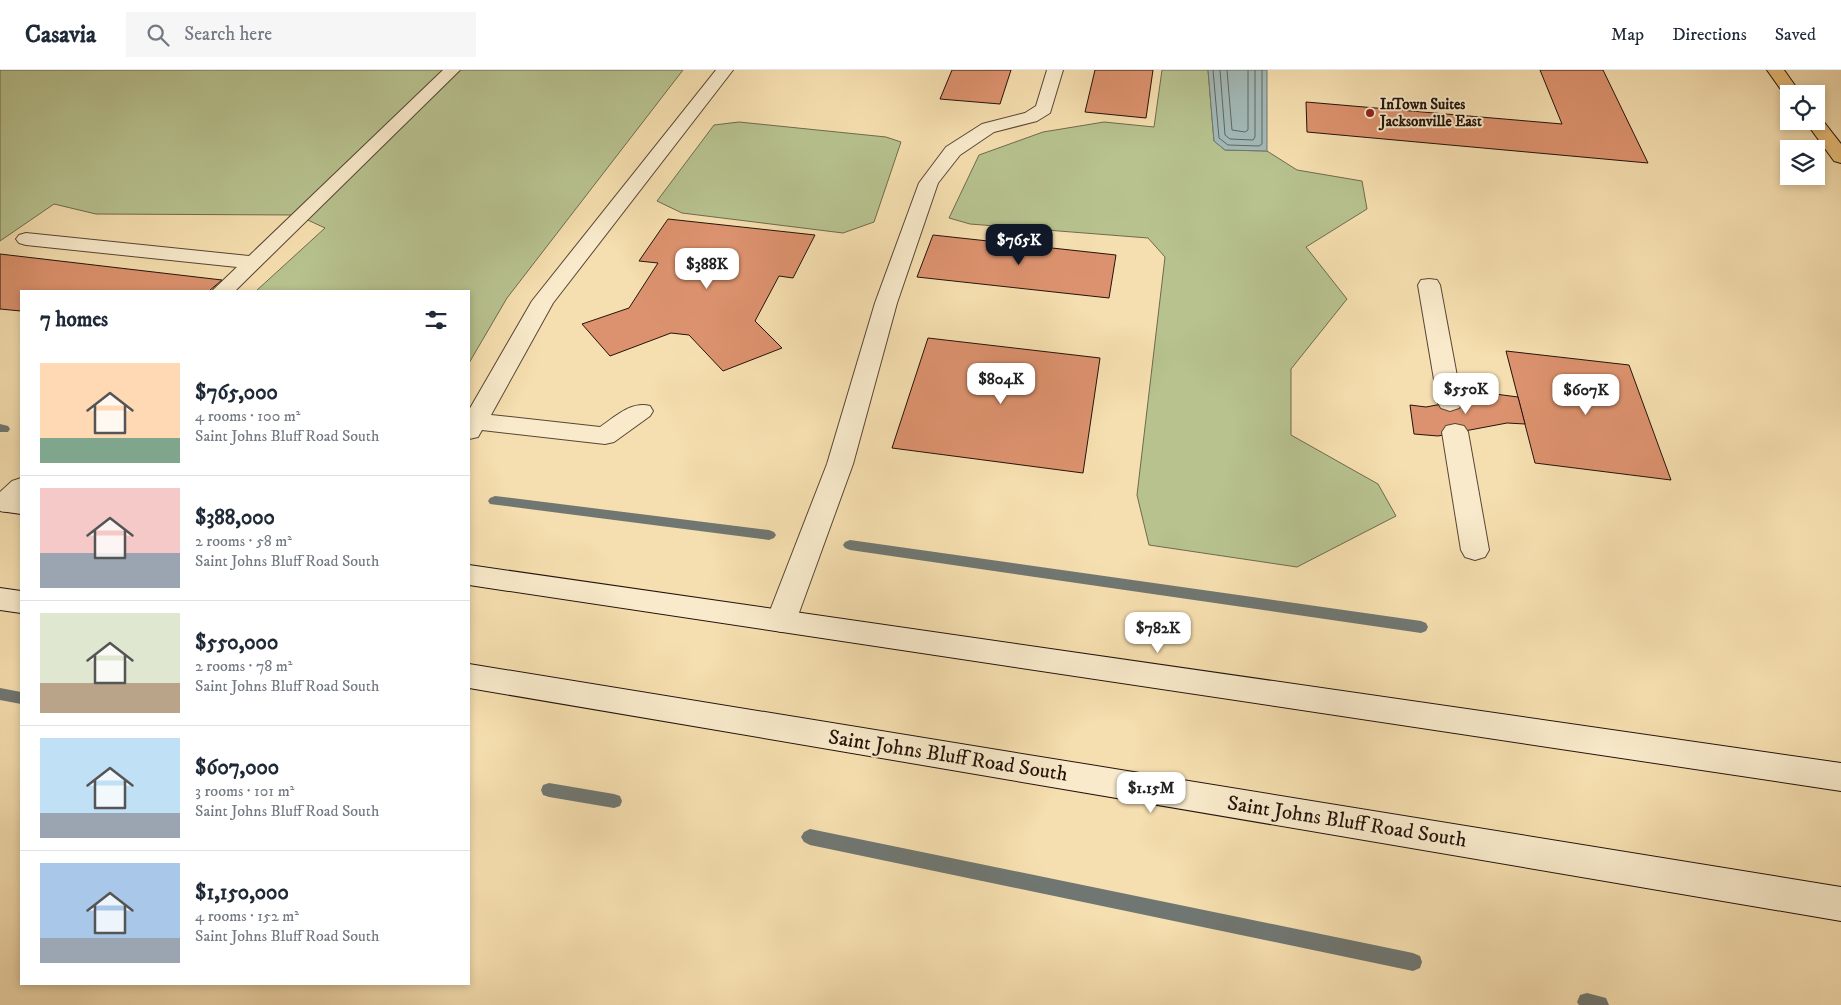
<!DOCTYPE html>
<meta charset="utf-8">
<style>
:root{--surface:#fff;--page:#f6f6f7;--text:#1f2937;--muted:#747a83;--line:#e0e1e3;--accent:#111827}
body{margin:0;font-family:"IM FELL DW Pica",serif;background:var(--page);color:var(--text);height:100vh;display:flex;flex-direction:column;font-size:19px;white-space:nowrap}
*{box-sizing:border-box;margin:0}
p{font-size:16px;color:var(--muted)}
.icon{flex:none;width:28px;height:28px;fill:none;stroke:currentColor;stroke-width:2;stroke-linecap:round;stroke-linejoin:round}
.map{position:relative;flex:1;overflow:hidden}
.drawer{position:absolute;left:20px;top:220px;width:450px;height:695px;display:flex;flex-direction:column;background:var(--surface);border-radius:0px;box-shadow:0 2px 8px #0003}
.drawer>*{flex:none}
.tools{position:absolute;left:1780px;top:15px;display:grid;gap:10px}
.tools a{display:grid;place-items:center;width:45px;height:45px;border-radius:0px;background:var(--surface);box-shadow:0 2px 8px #0003;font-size:25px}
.price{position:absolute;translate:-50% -42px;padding:0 11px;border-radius:10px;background:#fff;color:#222;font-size:16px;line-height:32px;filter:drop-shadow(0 1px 2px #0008)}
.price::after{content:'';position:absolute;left:50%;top:30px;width:15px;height:11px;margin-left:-8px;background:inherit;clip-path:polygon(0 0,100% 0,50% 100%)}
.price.on{background:var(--accent);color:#fff}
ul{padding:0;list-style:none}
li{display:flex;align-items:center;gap:15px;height:125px;padding:0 20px}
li+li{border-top:1px solid var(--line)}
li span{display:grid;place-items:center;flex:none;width:140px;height:100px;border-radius:0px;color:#555}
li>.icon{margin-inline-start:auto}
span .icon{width:60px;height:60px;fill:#fffc;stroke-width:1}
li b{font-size:21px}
h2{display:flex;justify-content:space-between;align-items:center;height:60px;padding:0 20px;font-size:21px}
header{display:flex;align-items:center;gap:30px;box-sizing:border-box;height:70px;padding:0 25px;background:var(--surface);border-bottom:1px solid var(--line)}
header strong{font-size:24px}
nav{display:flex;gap:28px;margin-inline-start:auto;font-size:18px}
.search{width:350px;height:45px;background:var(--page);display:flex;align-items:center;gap:12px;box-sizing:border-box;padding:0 18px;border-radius:0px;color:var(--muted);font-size:19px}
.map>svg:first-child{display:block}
.green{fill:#b7c28f;stroke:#6e6a4d}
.water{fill:#a2b9b7;stroke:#707772}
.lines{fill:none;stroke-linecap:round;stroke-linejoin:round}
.shore{stroke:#636661;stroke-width:1}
.stream{fill:#707772;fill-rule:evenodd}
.building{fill:#dc926e;stroke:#24130b}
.lane-casing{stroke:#584634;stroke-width:2}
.secondary-casing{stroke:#24130b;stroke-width:2}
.highway-casing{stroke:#24130b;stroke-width:2}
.lane{fill:#f8eacb;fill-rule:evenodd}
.secondary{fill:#f8eacb;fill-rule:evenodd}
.highway{fill:#eabf78;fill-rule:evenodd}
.poi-dot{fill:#8f2418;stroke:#f8eacb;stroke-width:2}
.labels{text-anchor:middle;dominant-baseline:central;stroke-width:4;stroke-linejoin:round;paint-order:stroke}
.far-poi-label{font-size:15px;font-weight:bold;fill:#24130b;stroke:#f8eacb;text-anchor:start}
.near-street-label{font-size:21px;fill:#24130b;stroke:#f8eacb}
</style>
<header>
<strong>Casavia</strong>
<div class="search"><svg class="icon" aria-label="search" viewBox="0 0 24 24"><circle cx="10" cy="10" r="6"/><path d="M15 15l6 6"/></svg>Search here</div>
<nav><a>Map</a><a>Directions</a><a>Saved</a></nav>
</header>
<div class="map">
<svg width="1841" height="935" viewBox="0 0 1841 935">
<rect width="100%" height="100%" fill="#f5deaf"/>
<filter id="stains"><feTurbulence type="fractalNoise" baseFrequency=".004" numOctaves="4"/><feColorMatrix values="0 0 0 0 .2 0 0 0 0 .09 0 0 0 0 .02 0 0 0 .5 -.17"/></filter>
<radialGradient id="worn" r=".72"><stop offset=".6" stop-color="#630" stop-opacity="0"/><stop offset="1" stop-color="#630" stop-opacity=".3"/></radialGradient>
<g class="green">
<polygon points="0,0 683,0 507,228 469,293 469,221 256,221 325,158 297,145 96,144 54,134 0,171"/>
<polygon points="1162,0 1208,0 1214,71 1225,80 1267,81 1297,100 1362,111 1367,139 1306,177 1347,229 1291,299 1291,365 1378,414 1396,446 1297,497 1149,475 1137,425 1165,187 1148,168 970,154 949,148 979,85 1043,62 1104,52 1154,57"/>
<polygon points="739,52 886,67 901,72 874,152 843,163 682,143 657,131 714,55"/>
</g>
<polygon class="water" points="1208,0 1267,0 1267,81 1225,80 1214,71"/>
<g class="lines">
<g class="shore">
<polyline points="1213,0 1219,68 1228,75 1259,76 1262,74 1262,0"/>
<polyline points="1220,0 1225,65 1230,69 1253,70 1255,67 1255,0"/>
<polyline points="1227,0 1232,60 1245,62 1248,60 1248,0"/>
</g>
<g class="stream">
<polygon points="0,354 8,356 10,359 8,362 0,362"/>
<polygon points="495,426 769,460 774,462 776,465 774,468 769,470 490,434 488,431 490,428"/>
<polygon points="850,470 1421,551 1426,553 1428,557 1426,561 1421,563 850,480 845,478 843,475 845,472"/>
<polygon points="0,618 21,622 21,634 0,630"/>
<polygon points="549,713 614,724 620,726 622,731 620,736 614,738 549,727 543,725 541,720 543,715"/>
<polygon points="810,759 1413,883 1420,886 1422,892 1420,898 1413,901 810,775 804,772 801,767 804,762"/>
<polygon points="1587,923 1606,928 1609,935 1579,935 1577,932 1580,925"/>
</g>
</g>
<g class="building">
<polygon points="952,0 1011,0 1000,34 940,29"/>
<polygon points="1095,0 1153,0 1146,48 1085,42"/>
<polygon points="1540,0 1603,0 1648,93 1307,62 1306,32 1562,54"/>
<polygon points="668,149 815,165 793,208 779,206 755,251 782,278 723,301 689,265 671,263 610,286 582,254 629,238 658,193 639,191"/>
<polygon points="933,165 1116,185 1109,228 917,207"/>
<polygon points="0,184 222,210 209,221 21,221 21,241 0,239"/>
<polygon points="928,268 1100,288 1083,403 892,378"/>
<polygon points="1506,281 1629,295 1671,410 1535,393"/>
<polygon points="1495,324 1518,327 1525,354 1507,353 1438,366 1414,364 1410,335 1426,337"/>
</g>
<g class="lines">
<g class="lane-casing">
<g id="lane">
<polygon points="443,0 460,0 235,221 212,221 237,197 26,175 19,173 16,169 19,165 26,163 249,186"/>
<path d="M716 0H733L553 233 491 345 600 357C615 347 631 331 650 336L653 341 650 346 614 372 605 374 482 360 478 367 469 369V340L532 231Z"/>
<polygon points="1047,0 1063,0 1050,43 1037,51 994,62 960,85 938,113 897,233 853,394 796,551 791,559 781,562 771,559 766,551 827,394 875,233 919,113 946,77 982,54 1025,43 1036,36"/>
<polygon points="1429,209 1437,210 1440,215 1462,333 1459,338 1450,341 1441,338 1438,333 1418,215 1421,210"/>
<polygon points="1455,354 1464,356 1468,362 1489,480 1485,487 1475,490 1465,487 1461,480 1442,362 1446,356"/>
<path d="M21 408V433C15 439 9 443 0 441V422L12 411Z"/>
</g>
</g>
<g class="secondary-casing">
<g id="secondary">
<polygon points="0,423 21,426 21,444 0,441"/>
<polygon points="469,495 1841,693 1841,721 469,515"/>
<polygon points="0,518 21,521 21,543 0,540"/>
<polygon points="469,594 1841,817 1841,851 469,618"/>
</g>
</g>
<g class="highway-casing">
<g id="highway">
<polygon points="1767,0 1784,0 1801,24 1789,24 1789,28 1787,28"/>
<polygon points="1816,46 1820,47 1841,74 1841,93 1834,91 1805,51 1816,51"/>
</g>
</g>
<use href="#lane" class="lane"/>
<use href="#secondary" class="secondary"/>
<use href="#highway" class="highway"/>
</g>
<circle class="poi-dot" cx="1370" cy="43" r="5"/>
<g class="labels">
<g class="far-poi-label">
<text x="1380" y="34">InTown Suites<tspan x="1380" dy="17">Jacksonville East</tspan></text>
</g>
<g class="near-street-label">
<text transform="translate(948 686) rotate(9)">Saint Johns Bluff Road South</text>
<text transform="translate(1347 752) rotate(9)">Saint Johns Bluff Road South</text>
</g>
</g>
<rect width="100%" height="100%" filter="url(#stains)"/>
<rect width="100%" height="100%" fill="url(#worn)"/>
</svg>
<div class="tools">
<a><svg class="icon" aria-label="locate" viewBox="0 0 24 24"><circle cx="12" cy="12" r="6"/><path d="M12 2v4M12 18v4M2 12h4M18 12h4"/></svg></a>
<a><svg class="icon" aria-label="layers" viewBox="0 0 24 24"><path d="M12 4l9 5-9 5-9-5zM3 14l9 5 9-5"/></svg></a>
</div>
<b class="price on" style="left:1019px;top:196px">$765K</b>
<b class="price" style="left:707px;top:220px">$388K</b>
<b class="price" style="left:1001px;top:335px">$804K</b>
<b class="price" style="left:1466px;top:345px">$550K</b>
<b class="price" style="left:1586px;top:346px">$607K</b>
<b class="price" style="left:1158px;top:584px">$782K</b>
<b class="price" style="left:1151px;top:744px">$1.15M</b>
<section class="drawer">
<h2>7 homes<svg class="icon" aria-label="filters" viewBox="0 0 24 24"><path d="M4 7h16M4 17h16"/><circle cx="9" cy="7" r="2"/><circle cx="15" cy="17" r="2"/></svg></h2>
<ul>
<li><span style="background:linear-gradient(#ffd9b3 75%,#7fa58c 0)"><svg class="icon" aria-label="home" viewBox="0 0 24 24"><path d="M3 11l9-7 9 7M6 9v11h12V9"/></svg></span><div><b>$765,000</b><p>4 rooms · 100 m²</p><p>Saint Johns Bluff Road South</p></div></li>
<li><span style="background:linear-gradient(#f6c9c9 65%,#9aa5b1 0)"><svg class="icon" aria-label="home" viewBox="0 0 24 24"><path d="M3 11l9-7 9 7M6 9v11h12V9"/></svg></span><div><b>$388,000</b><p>2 rooms · 58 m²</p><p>Saint Johns Bluff Road South</p></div></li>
<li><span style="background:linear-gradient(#dfe7d0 70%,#b9a48a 0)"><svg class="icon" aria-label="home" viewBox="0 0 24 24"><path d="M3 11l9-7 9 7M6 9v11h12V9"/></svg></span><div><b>$550,000</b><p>2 rooms · 78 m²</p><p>Saint Johns Bluff Road South</p></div></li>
<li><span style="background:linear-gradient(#bfe0f5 75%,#9aa5b1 0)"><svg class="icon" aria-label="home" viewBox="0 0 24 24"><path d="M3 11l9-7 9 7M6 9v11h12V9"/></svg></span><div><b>$607,000</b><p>3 rooms · 101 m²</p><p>Saint Johns Bluff Road South</p></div></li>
<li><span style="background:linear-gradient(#a9c7e8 75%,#9aa5b1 0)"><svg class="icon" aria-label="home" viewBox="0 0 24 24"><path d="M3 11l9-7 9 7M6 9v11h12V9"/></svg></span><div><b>$1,150,000</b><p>4 rooms · 152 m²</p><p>Saint Johns Bluff Road South</p></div></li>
</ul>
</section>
</div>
